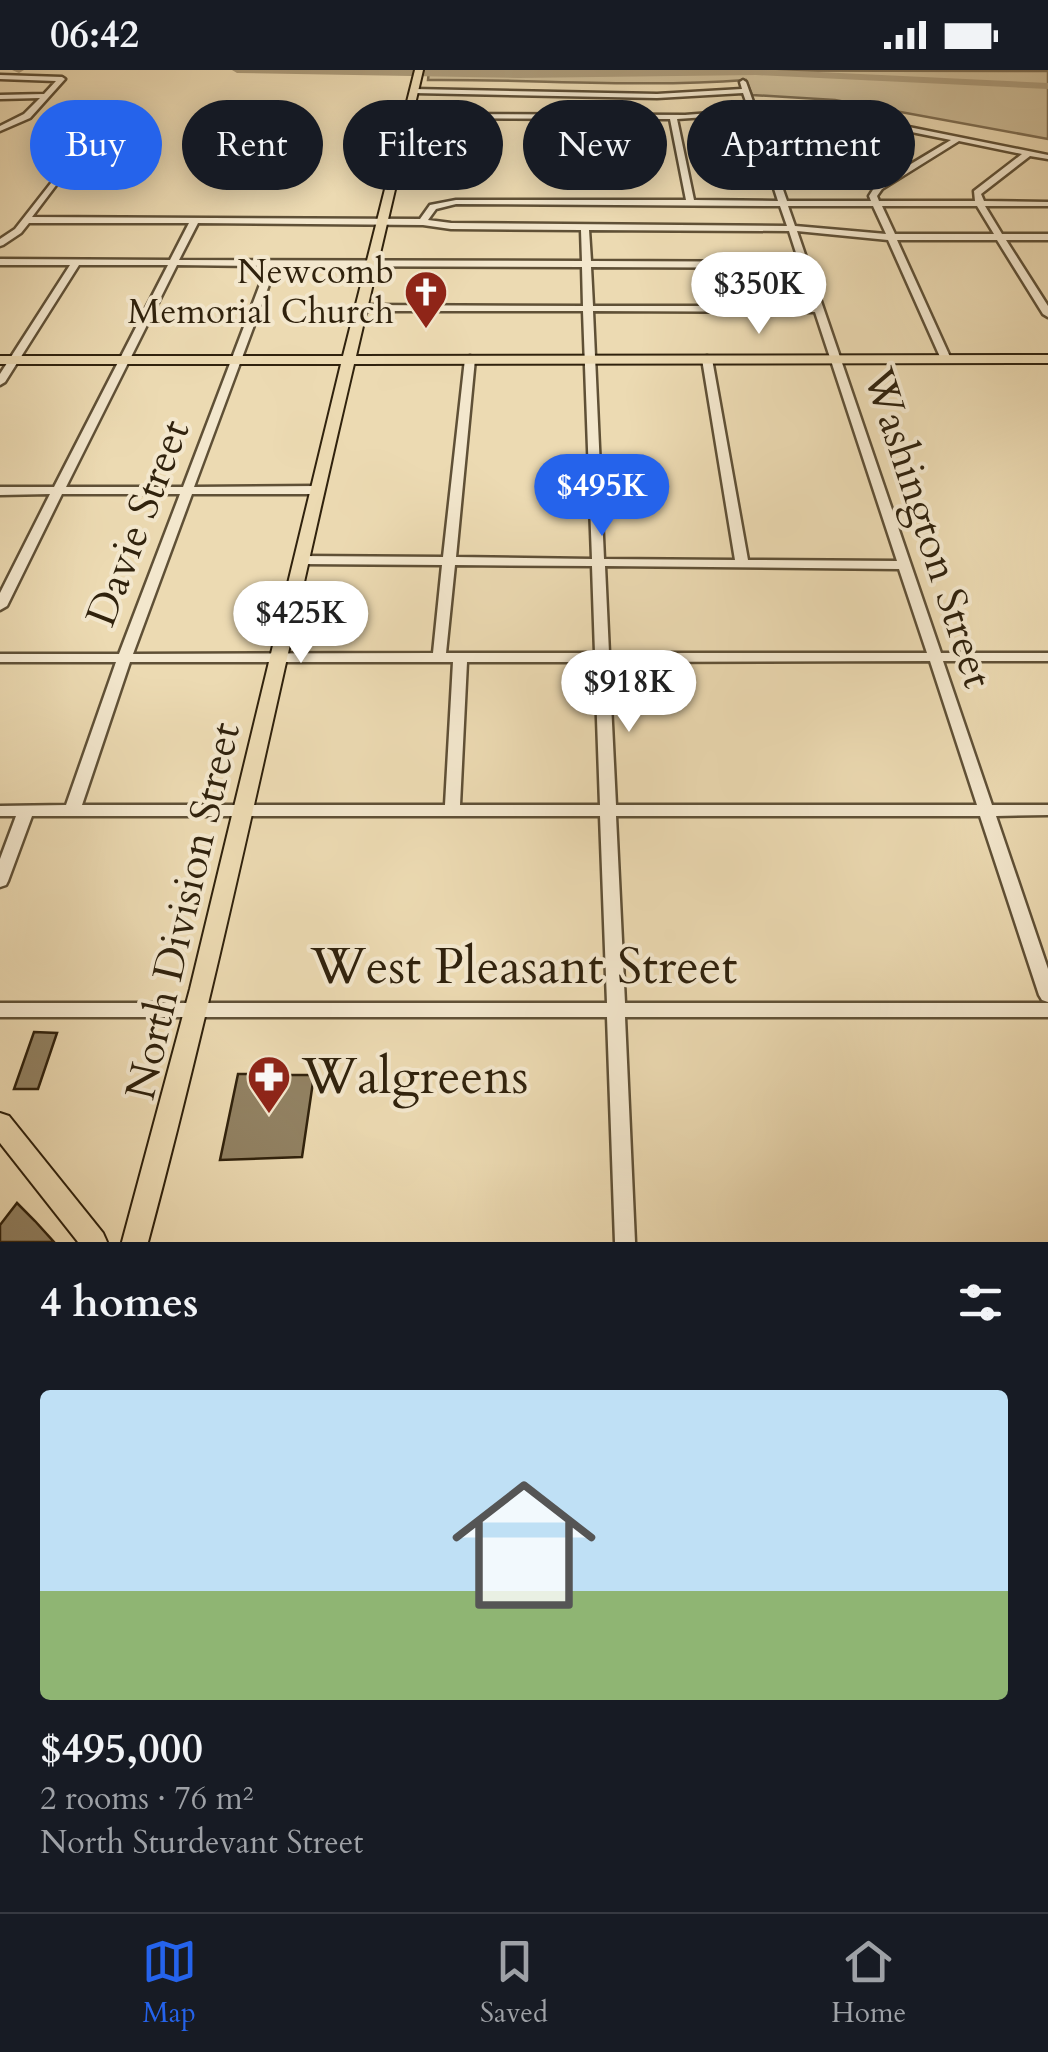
<!DOCTYPE html>
<meta charset="utf-8">
<style>
:root{--surface:#171b24;--page:#242831;--text:#f1f3f6;--muted:#9ea1a6;--line:#363941;--accent:#2563eb}
body{margin:0;font-family:Cardo,serif;background:var(--page);color:var(--text);height:100vh;display:flex;flex-direction:column;font-size:38px;white-space:nowrap}
*{box-sizing:border-box;margin:0}
p{font-size:32px;color:var(--muted)}
.icon{flex:none;width:55px;height:55px;fill:none;stroke:currentColor;stroke-width:2;stroke-linecap:round;stroke-linejoin:round}
.map{position:relative;height:1172px;overflow:hidden}
.panel{display:flex;flex-direction:column;background:var(--surface);flex:1}
.panel>*{flex:none}
.hud{position:absolute;left:30px;top:30px;width:990px;height:90px;display:flex;gap:20px}
.price{position:absolute;translate:-50% -85px;padding:0 22px;border-radius:35px;background:#fff;color:#222;font-size:32px;line-height:65px;filter:drop-shadow(0 2px 5px #0008)}
.price::after{content:'';position:absolute;left:50%;top:60px;width:30px;height:22px;margin-left:-15px;background:inherit;clip-path:polygon(0 0,100% 0,50% 100%)}
.price.active{background:var(--accent);color:#fff}
ul{padding:0;list-style:none}
li{display:grid;align-content:center;gap:20px;height:530px;padding:0 40px}
li+li{border-top:2px solid var(--line)}
li span{display:grid;place-items:center;height:310px;border-radius:10px;color:#555}
li>.icon{margin-inline-start:auto}
span .icon{width:180px;height:180px;fill:#fffc;stroke-width:1}
li b{font-size:42px}
h2{display:flex;justify-content:space-between;align-items:center;height:120px;padding:0 40px;font-size:42px}
.tag{padding:0 35px;border-radius:45px;background:var(--surface);box-shadow:0 5px 25px #0003;font-size:35px;line-height:90px}
.tag.active{background:var(--accent);color:#fff}
.status{display:flex;justify-content:space-between;align-items:center;height:70px;padding:0 50px;background:var(--surface);direction:ltr}
.status svg{height:28px;fill:currentColor}
.dock{display:flex;justify-content:space-around;align-items:center;height:140px;border-top:2px solid var(--line);background:var(--surface);font-size:28px;color:var(--muted)}
.dock a{display:grid;justify-items:center;gap:5px}
.dock .active{color:var(--accent)}
.map>svg:first-child{display:block}
.green{fill:#ccbb96;stroke:#7e6e52;stroke-width:2.5}
.lines{fill:none;stroke-linecap:round;stroke-linejoin:round}
.river{fill:#ac9b7a;fill-rule:evenodd}
.building{fill:#928263;stroke:#30220d;stroke-width:2.5}
.minor-casing{stroke:#5f5036;stroke-width:5}
.major-casing{stroke:#30220d;stroke-width:4}
.minor{fill:#f3e7cd;fill-rule:evenodd}
.major{fill:#ecdab2;fill-rule:evenodd}
.labels{text-anchor:middle;dominant-baseline:central;stroke-width:8;stroke-linejoin:round;paint-order:stroke}
.far-poi-label{font-size:35px;fill:#30220d;stroke:#f3e7cd;text-anchor:end}
.street-label{font-size:42px;fill:#30220d;stroke:#f3e7cd}
.near-street-label{font-size:50px;fill:#30220d;stroke:#f3e7cd}
.near-poi-label{font-size:50px;fill:#30220d;stroke:#f3e7cd;text-anchor:start}
</style>
<div class="status"><b>06:42</b><svg viewBox="0 0 49 12"><path d="M0 12V9h3v3zM5 12V6h3v6zM10 12V3h3v9zM15 12V0h3v12zM26 1h20v11H26zM47 4h2v5h-2z"/></svg></div>
<div class="map">
<svg width="1048" height="1172" viewBox="0 0 1048 1172">
<rect width="100%" height="100%" fill="#ecdab2"/>
<filter id="stains"><feTurbulence type="fractalNoise" baseFrequency=".002" numOctaves="4"/><feColorMatrix values="0 0 0 0 .2 0 0 0 0 .09 0 0 0 0 .02 0 0 0 .5 -.17"/></filter>
<radialGradient id="worn" r=".72"><stop offset=".6" stop-color="#630" stop-opacity="0"/><stop offset="1" stop-color="#630" stop-opacity=".3"/></radialGradient>
<path class="green" d="M429 0 1048 1V69L835 30 752 25 746 10C639 18 535 9 428 10Z"/>
<g class="lines">
<g class="river">
<polygon points="12,0 24,0 19,3"/>
<polygon points="232,0 776,0 1048,13 1048,19 756,5 518,8 237,3"/>
</g>
</g>
<g class="building">
<polygon points="34,962 57,963 38,1019 14,1019"/>
<polygon points="258,994 277,995 276,1005 314,1005 302,1087 220,1090 238,1004 256,1004"/>
<polygon points="17,1133 35,1151 54,1172 0,1172 0,1155"/>
</g>
<g class="lines">
<g class="minor-casing">
<g id="minor">
<polygon points="0,5 62,7 65,9 30,48 0,61 0,56 24,44 40,28 0,29 0,25 44,24 56,11 0,9"/>
<path d="M743 10 746 12 756 40 781 38 854 46 1048 85V89L1030 86 981 124 984 131 1048 132V136H985L1002 164H1048V170H1006L1048 236V247L1043 244 997 170H897L951 289 950 291H942L941 289 888 170 797 161 941 583H1048V591H943L992 735H1048V745L996 746 1048 899V932L1042 930 1039 925 980 746H616L625 933H1048V947H625L635 1172H615L607 947H0V933H607L600 746H32L8 811 6 815 0 817V789L16 746H0V736L66 735 116 592H0V584H119L180 424H62L7 536 0 540V523L50 424 0 425V417H54L168 195H79L5 312 0 315V304L70 195H0V189L170 190 189 153H29L21 163 3 175 0 176V169L15 159 84 71 88 73 32 147 420 149 430 135 456 130H686L670 49 408 48 404 46 408 44 685 45 749 40 743 23 657 28 414 23 411 21 414 19 657 24 742 19 740 12ZM781 42 854 50 860 51 820 81 772 86 757 44ZM750 44 778 131 694 130 677 49ZM867 53 951 70 876 115 869 126 871 131H787L773 91 825 85ZM959 71 1022 84 974 121 975 131H879L877 126 882 119ZM456 134 780 136 787 156 451 153 428 150 436 139ZM788 136H873L886 164 795 156ZM882 136H977L994 164H895ZM198 153 423 155 451 159 581 160 582 191 179 190ZM589 160 789 161 799 192 591 191ZM177 195 267 196 183 417H66ZM276 196 582 197 583 236 360 235 355 238 360 241H583L592 489 456 487 475 289 470 286 465 289 443 487 301 486 295 490 301 494 442 495 433 583 133 584 192 424H317L323 420 317 416 194 417ZM591 197 800 198 813 236H593ZM593 241 815 242 897 491 748 490 712 289 707 286 702 289 735 490 604 489ZM455 495 592 496 595 583H446ZM605 496 899 499 927 583H609ZM930 591 977 735H616L609 592ZM130 592H453L445 735H82ZM467 592H595L600 735H460Z"/>
</g>
</g>
<g class="major-casing">
<g id="major">
<path d="M415 0H423L356 286 1048 285V293L354 294C285 586 226 881 148 1172H122L190 919 341 294H0V286H343Z"/>
<polygon points="0,1043 9,1046 103,1163 107,1172 78,1172 0,1073"/>
</g>
</g>
<use href="#minor" class="minor"/>
<use href="#major" class="major"/>
</g>
<defs>
<g id="church-pin" transform="scale(2.25)"><path d="M0 17L-7.5 6A9.5 9.5 0 1 1 7.5 6Z" fill="#8f2418" stroke="#f3e7cd"/><path d="M-1.2-6h2.4v3.5h3.3v2.4h-3.3V6h-2.4V-.1h-3.3v-2.4h3.3Z" fill="#fff"/></g>
<g id="pharmacy-pin" transform="scale(2.25)"><path d="M0 17L-7.5 6A9.5 9.5 0 1 1 7.5 6Z" fill="#8f2418" stroke="#f3e7cd"/><path d="M-2-6h4v4h4v4h-4v4h-4v-4h-4v-4h4Z" fill="#fff"/></g>
</defs>
<g fill-rule="evenodd">
<use href="#church-pin" x="426" y="222"/>
<use href="#pharmacy-pin" x="269" y="1007"/>
</g>
<g class="labels">
<g class="far-poi-label">
<text x="394" y="202">Newcomb<tspan x="394" dy="40">Memorial Church</tspan></text>
</g>
<g class="street-label">
<text transform="translate(138 453) rotate(-69)">Davie Street</text>
<text transform="translate(928 458) rotate(72)">Washington Street</text>
<text transform="translate(183 841) rotate(-77)">North Division Street</text>
</g>
<g class="near-street-label">
<text x="524" y="897">West Pleasant Street</text>
</g>
<g class="near-poi-label">
<text x="302" y="1007">Walgreens</text>
</g>
</g>
<rect width="100%" height="100%" filter="url(#stains)"/>
<rect width="100%" height="100%" fill="url(#worn)"/>
</svg>
<b class="price" style="left:759px;top:267px">$350K</b>
<b class="price active" style="left:602px;top:469px">$495K</b>
<b class="price" style="left:301px;top:596px">$425K</b>
<b class="price" style="left:629px;top:665px">$918K</b>
<div class="hud">
<a class="tag active">Buy</a>
<a class="tag">Rent</a>
<a class="tag">Filters</a>
<a class="tag">New</a>
<a class="tag">Apartment</a>
</div>
</div>
<section class="panel">
<h2>4 homes<svg class="icon" aria-label="filters" viewBox="0 0 24 24"><path d="M4 7h16M4 17h16"/><circle cx="9" cy="7" r="2"/><circle cx="15" cy="17" r="2"/></svg></h2>
<ul>
<li><span style="background:linear-gradient(#bfe0f5 65%,#8fb573 0)"><svg class="icon" aria-label="home" viewBox="0 0 24 24"><path d="M3 11l9-7 9 7M6 9v11h12V9"/></svg></span><div><b>$495,000</b><p>2 rooms · 76 m²</p><p>North Sturdevant Street</p></div></li>
</ul>
</section>
<nav class="dock">
<a class="active"><svg class="icon" aria-label="map" viewBox="0 0 24 24"><path d="M3 6l6-2 6 2 6-2v14l-6 2-6-2-6 2zM9 4v14M15 6v14"/></svg>Map</a>
<a><svg class="icon" aria-label="saved" viewBox="0 0 24 24"><path d="M7 4h10v16l-5-4-5 4z"/></svg>Saved</a>
<a><svg class="icon" aria-label="home" viewBox="0 0 24 24"><path d="M3 11l9-7 9 7M6 9v11h12V9"/></svg>Home</a>
</nav>
